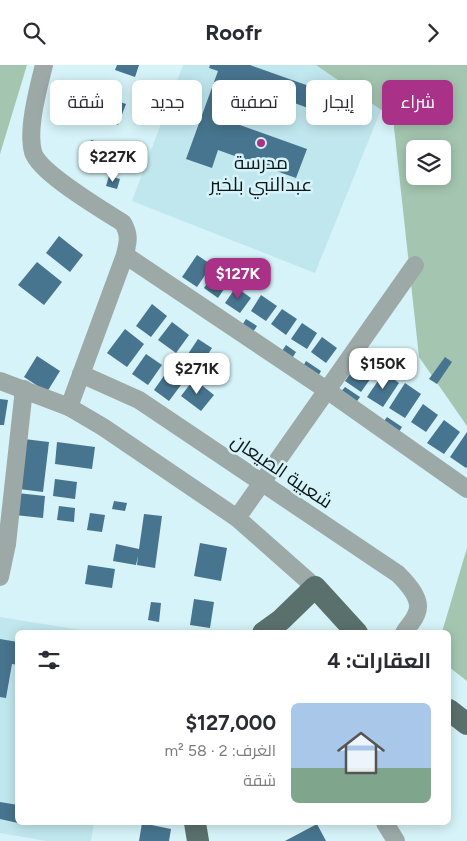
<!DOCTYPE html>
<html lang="ar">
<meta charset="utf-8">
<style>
:root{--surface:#fff;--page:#f2f2f3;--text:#2b2b33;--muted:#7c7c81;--accent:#a93187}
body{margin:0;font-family:Figtree,Cairo,sans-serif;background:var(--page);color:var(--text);direction:rtl;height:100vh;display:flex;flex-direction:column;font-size:19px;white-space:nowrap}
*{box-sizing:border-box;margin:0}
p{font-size:16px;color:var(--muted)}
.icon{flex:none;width:28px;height:28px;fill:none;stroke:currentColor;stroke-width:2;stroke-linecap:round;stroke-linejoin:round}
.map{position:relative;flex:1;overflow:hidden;direction:ltr}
.side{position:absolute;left:15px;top:565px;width:436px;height:195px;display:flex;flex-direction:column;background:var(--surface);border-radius:8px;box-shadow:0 2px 12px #0003;direction:rtl}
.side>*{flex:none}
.guide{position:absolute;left:15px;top:15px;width:438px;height:45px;direction:rtl;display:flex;gap:10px}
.fabs{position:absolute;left:406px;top:75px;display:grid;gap:10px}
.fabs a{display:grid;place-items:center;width:45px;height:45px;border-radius:8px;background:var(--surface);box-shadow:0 2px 12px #0003;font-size:25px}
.price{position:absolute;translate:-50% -42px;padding:0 11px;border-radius:10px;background:#fff;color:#222;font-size:16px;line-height:32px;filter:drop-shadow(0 1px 2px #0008)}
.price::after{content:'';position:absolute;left:50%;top:30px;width:15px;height:11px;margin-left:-8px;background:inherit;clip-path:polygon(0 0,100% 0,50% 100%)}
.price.on{background:var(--accent);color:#fff}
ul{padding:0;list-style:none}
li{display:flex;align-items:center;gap:15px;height:125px;padding:0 20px}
li span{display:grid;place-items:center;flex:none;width:140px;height:100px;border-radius:8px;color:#555}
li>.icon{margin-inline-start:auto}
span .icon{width:60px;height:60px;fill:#fffc;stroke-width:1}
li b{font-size:21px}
h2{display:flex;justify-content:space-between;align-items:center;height:60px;padding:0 20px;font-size:21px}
.pill{padding:0 18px;border-radius:8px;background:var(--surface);box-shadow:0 2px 12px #0003;font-size:18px;line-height:45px}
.pill.on{background:var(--accent);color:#fff}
header{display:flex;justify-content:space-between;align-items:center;height:65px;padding:0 20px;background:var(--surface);font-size:22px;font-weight:700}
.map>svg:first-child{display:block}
.built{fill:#c0e7ee}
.green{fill:#a4c6b0;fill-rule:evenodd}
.building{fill:#47748e}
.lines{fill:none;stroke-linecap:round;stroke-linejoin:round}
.minor{stroke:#9ca9a6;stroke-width:18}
.major{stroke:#5a706c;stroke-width:22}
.poi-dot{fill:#a93187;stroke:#d5f3f8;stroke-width:2}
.labels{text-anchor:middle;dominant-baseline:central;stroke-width:5;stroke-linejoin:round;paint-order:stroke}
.poi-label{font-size:19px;fill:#0c1618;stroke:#d5f3f8}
.street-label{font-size:19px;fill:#0c1618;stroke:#d5f3f8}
</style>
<header><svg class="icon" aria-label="forward" viewBox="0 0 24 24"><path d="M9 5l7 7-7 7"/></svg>Roofr<svg class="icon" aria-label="search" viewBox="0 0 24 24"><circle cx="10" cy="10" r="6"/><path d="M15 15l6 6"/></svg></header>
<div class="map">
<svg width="467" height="776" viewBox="0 0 467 776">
<rect width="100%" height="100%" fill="#d5f3f8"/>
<g class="built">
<polygon points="183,0 338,0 391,20 315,208 132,136"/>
<polygon points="0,552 93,567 18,568 18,758 94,758 91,776 46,776 0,768"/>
</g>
<g class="green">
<polygon points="0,0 27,0 0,89"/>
<path d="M316 0H467V361L419 292 393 53ZM415 84H442V111H415Z"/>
<polygon points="467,483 467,616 449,602 449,568 442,567"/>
</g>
<g class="building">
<polygon points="117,0 139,0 135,12 115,5"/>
<polygon points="210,0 250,0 326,27 319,47 253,23 240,60 307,84 296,113 218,85 212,103 186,94 218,6 209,3"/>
<polygon points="105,32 126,39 118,60 98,53"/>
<polygon points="91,75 127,85 122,103 86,93"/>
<polygon points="109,111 120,114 117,124 106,121"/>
<polygon points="59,171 83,190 70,207 46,188"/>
<polygon points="197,190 212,200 197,222 182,212"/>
<polygon points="37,197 62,217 44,240 18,220"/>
<polygon points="216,205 230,215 218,233 204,223"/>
<polygon points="236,222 251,233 240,248 225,238"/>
<polygon points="261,230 277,241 266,256 251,246"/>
<polygon points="152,239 167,251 151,272 136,261"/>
<polygon points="282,244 297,254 286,270 271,259"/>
<polygon points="246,254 257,261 251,270 241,262"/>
<polygon points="172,257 189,270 176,288 158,275"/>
<polygon points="302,258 317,268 307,284 291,274"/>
<polygon points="125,264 144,279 127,302 107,288"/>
<polygon points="322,272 337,283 326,298 311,287"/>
<polygon points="198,274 212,283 198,305 184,295"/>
<polygon points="286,280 296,287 291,295 280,289"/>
<polygon points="146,289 162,300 148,320 132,309"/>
<polygon points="37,291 60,306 47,327 24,312"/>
<polygon points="362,292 378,303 361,327 345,316"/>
<polygon points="445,292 452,297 437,319 429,314"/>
<polygon points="306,296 321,306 317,313 302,303"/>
<polygon points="168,305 184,316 169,336 154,325"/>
<polygon points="384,307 399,318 383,342 367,332"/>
<polygon points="194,314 214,330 201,346 181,331"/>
<polygon points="405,318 421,329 405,353 389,343"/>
<polygon points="345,322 360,332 355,339 339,329"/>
<polygon points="0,334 8,335 4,360 0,360"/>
<polygon points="423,339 438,350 426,367 411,357"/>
<polygon points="387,352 402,362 397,370 382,359"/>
<polygon points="444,355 460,367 444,389 427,378"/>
<polygon points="467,367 467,402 466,403 450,392"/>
<polygon points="24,374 49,377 43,427 19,424"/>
<polygon points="57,377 95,382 92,404 55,399"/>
<polygon points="55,414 77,417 75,434 53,431"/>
<polygon points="17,428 45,431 43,453 15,450"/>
<polygon points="114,436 127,438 125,446 112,444"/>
<polygon points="59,441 75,443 74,457 57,455"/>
<polygon points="90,448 105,450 102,467 87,465"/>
<polygon points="144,449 162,451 155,503 137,500 138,491 136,500 113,496 116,479 139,484"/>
<polygon points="200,478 227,483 221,516 194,511"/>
<polygon points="88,500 115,504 112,523 85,519"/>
<polygon points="194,534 214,537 210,563 190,560"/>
<polygon points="151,537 161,538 159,557 148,555"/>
<polygon points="0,574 18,577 18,600 12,599 6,633 0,632"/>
<polygon points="0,737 18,740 18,758 0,754"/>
<polygon points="142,758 171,764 169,776 139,776"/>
<polygon points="317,759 326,776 285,776"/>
</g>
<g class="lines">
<g class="minor">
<path d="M44 0C38 24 27 64 33 87 39 108 103 145 123 158 130 170 128 177 125 190L69 342"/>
<polyline points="125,190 328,326 467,424"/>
<path d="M81 309 139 335 398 509C407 518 422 534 417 547 415 555 408 561 404 568"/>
<polyline points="0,316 69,342 103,362 237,453 315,522"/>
<polyline points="237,453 415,200"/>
<polyline points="0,478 7,479 24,324"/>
<polyline points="0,512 7,479"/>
<polyline points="385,758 396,776"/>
</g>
<g class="major">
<polyline points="263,568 281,555 315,522 357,568"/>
<polyline points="449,645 467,659"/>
<polyline points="195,758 198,776"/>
</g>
</g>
<circle class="poi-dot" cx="261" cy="78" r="5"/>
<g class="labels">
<g class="poi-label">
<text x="261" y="97">مدرسة<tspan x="261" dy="22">عبدالنبي بلخير</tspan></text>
</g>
<g class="street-label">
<text transform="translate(282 406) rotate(34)">شعبية الصيعان</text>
</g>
</g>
</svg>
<div class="fabs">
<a><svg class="icon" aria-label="layers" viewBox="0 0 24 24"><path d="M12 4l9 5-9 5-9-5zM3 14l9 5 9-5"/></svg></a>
</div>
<b class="price" style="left:113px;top:118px">$227K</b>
<b class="price on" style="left:238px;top:235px">$127K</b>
<b class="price" style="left:383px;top:325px">$150K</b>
<b class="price" style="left:197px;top:330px">$271K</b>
<div class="guide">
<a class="pill on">شراء</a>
<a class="pill">إيجار</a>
<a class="pill">تصفية</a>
<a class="pill">جديد</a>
<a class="pill">شقة</a>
</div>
<section class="side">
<h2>العقارات: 4<svg class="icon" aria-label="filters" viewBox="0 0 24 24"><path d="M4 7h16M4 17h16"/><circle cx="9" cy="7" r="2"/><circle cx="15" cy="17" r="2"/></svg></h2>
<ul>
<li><span style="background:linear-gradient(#a9c7e8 65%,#7fa58c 0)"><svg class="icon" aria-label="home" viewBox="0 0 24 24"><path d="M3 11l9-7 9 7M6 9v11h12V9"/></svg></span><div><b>$127,000</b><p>الغرف: 2 · 58 m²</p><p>شقة</p></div></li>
</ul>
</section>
</div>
